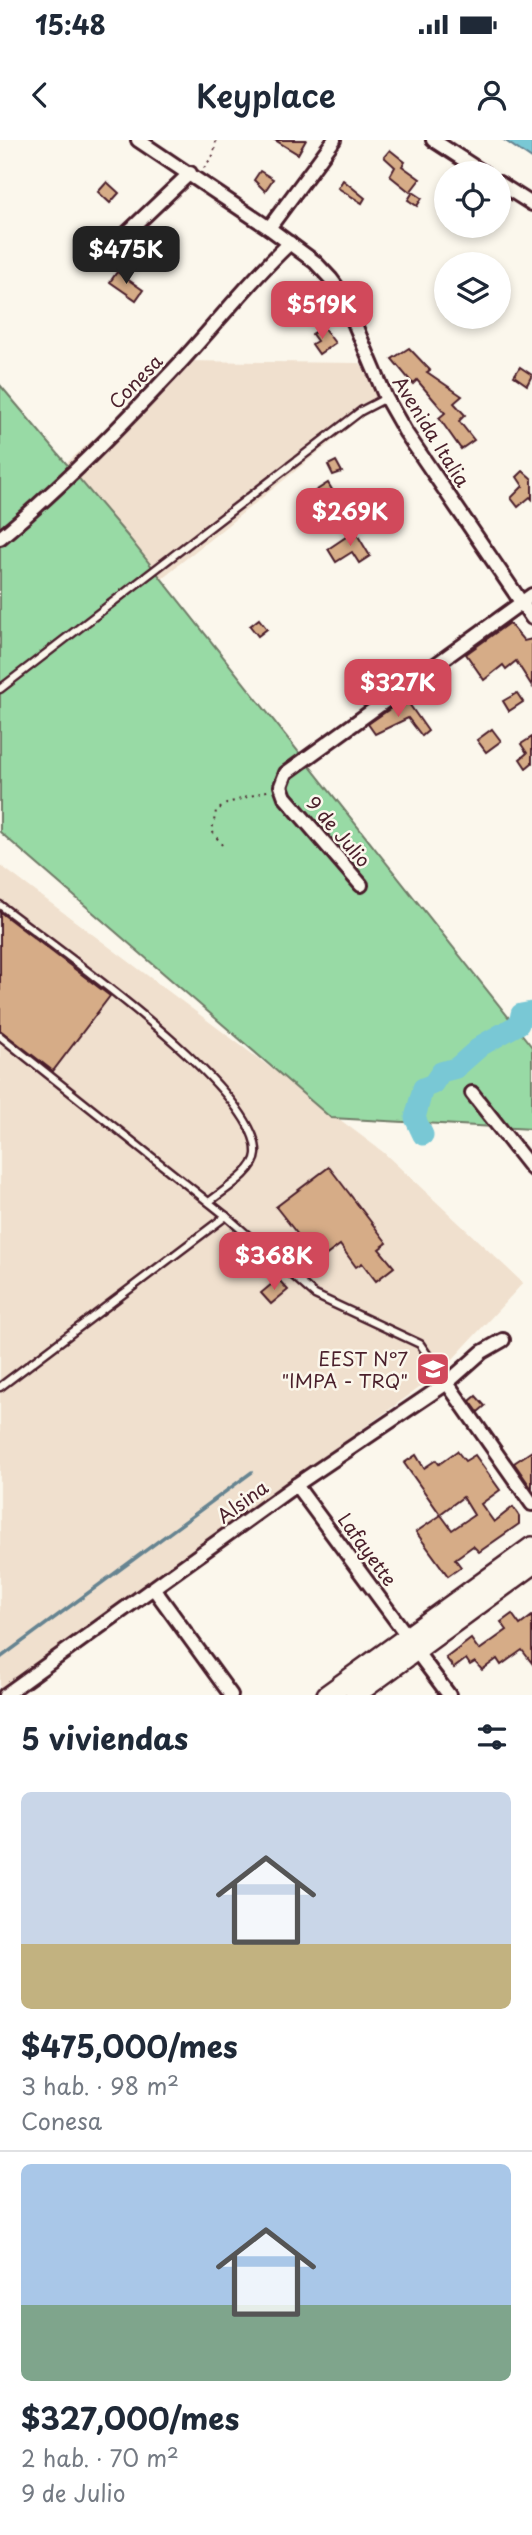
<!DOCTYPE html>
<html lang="es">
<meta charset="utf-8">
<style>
:root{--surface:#fff;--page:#f2f2f3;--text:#1f2937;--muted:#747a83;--line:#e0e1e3;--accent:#d1495b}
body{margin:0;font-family:"Playpen Sans",sans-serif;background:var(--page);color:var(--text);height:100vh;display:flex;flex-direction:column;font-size:26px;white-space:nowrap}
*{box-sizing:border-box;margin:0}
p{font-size:23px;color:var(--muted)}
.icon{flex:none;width:38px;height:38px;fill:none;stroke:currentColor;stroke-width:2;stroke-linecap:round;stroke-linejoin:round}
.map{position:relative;height:1555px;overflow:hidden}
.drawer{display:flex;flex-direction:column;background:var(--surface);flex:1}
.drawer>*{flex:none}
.fabs{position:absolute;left:434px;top:21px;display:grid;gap:14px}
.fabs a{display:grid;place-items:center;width:77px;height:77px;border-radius:50%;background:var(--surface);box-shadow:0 4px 10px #0003;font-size:35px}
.price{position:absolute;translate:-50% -60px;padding:0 16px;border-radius:14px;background:var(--accent);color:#fff;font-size:23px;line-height:46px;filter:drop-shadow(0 2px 4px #0008)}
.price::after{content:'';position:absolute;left:50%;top:42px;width:21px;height:16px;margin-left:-10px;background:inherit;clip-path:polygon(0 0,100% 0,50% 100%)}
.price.current{background:#222;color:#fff}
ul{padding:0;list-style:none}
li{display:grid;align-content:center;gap:14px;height:371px;padding:0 21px}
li+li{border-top:2px solid var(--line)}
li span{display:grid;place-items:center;height:217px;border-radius:10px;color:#555}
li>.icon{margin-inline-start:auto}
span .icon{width:126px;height:126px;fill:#fffc;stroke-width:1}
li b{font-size:30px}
h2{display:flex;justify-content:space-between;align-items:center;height:84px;padding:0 21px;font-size:30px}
.status{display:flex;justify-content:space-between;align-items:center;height:49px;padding:0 35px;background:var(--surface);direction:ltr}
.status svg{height:19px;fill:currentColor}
header{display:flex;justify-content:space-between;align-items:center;height:91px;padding:0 21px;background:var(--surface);font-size:32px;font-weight:600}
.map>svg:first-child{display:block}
.built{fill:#f0e0ce}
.green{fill:#98daa5;stroke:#717c68;stroke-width:2}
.water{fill:#79c8d5;stroke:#668491;stroke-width:2}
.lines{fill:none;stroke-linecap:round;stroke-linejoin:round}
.stream{stroke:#668491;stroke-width:3.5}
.river{stroke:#79c8d5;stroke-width:21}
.building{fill:#d6ac87;stroke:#4a1f2b;stroke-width:2}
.lane-casing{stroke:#4a1f2b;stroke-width:11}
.street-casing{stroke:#4a1f2b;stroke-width:18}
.secondary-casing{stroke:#4a1f2b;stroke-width:24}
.path{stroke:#4a1f2b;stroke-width:2;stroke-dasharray:2 5;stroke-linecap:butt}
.lane{stroke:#fbf7ec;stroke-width:6}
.street{stroke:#fbf7ec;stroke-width:12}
.secondary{stroke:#fbf7ec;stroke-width:19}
.labels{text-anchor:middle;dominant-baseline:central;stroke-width:5;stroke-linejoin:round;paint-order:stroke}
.street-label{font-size:19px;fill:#4a1f2b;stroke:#fbf7ec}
.poi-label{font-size:19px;fill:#4a1f2b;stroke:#fbf7ec;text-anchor:end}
</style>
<div class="status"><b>15:48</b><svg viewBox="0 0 49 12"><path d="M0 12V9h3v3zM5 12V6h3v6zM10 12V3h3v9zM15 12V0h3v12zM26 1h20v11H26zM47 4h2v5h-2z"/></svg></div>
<header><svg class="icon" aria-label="back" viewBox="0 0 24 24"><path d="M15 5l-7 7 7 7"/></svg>Keyplace<svg class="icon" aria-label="person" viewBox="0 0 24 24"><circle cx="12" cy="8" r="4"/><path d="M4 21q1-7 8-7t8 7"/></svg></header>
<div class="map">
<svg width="532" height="1555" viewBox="0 0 532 1555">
<rect width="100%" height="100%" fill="#fbf7ec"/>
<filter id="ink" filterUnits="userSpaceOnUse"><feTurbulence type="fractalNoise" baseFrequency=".0143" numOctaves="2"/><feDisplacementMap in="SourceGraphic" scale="14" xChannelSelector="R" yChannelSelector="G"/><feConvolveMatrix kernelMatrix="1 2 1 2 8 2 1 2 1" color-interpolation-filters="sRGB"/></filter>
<g filter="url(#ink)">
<g class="built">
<polygon points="182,221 360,223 386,258 0,568 0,382"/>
<polygon points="0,725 383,1012 523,1143 440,1233 0,1550"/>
</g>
<polygon class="green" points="0,245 130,399 532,907 532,989 331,978 0,692"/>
<polygon class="water" points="504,0 532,0 532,19"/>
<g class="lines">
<polyline class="stream" points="0,1518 252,1332"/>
<polyline class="river" points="423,995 415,978 423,948 433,944 441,932 456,928 482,905 519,884 521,874 532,872"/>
</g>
<g class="building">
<polygon points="275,0 306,0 298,14"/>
<polygon points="390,10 405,22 402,26 420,39 410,52 390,36 395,27 384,17"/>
<polygon points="260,31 273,39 265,51 254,40"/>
<polygon points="343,40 365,58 362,63 338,48"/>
<polygon points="107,42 119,53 110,63 98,52"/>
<polygon points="413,52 422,58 417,66 408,60"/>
<polygon points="117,132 143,150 136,160 110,142"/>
<polygon points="323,187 335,203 319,214 312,204 317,201 312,194"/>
<polygon points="409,208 430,230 427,232 462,256 454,263 465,275 459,281 474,300 461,309 439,278 445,273 417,240 413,244 392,219"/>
<polygon points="520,227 532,235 527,245 514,236"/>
<polygon points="336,321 342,332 333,335 328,325"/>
<polygon points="523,331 532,339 532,359 530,357 518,367 511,358 523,346 517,337"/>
<polygon points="328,343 339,361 323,371 312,353"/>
<polygon points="355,391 370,416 359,423 352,412 336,422 328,409"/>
<polygon points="259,479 267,489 258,496 250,486"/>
<polygon points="509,483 524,501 532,499 532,546 516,521 506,529 503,525 484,540 466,514"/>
<polygon points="517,553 523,562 509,571 503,561"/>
<polygon points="407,561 428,591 422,596 408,578 375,594 368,584 394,566 396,568"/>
<polygon points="492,589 501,601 486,612 477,600"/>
<polygon points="532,597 532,623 526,628 520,619 527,613 521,604"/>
<polygon points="0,772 110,856 53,931 0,890"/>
<polygon points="329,1027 387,1103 379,1109 394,1127 376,1141 362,1123 356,1127 340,1105 301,1134 293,1123 310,1110 276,1067"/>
<polygon points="278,1139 288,1150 271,1164 261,1153"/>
<polygon points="476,1256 485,1266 478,1272 470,1261"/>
<polygon points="457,1311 465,1321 475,1315 500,1350 481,1364 494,1382 513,1367 519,1376 519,1384 479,1412 473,1406 455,1419 461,1427 448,1436 416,1392 441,1375 452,1390 474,1375 463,1357 440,1374 404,1323 416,1315 424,1328 436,1320 439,1324"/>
<polygon points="532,1311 532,1349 514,1323"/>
<polygon points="512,1474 520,1485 532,1476 532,1523 522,1510 501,1525 497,1519 482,1530 475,1522 470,1525 466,1519 454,1528 446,1518 471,1499 479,1510 507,1490 501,1482"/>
</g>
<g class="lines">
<g class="lane-casing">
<g id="lane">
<polyline points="0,549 361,271 386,258"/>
<path d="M0 765C52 806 260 949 256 1014 255 1032 222 1051 209 1062"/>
<polyline points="0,896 226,1076 315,1155 420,1204 447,1243"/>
<polyline points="0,1247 226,1076"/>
</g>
</g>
<g class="street-casing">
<g id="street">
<polyline points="138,0 269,88 315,122 331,139 342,154 386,258 406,293 532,478"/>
<polyline points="433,0 484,33"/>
<polyline points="499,43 532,64"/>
<polyline points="269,88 334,0"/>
<polyline points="106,113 190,33"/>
<path d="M0 398C65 344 123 284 181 222 218 182 250 140 290 103"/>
<polyline points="361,745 285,657 281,646 286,633 532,455"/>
<polyline points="472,953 532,1029"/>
<polyline points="447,1243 532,1364"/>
<polyline points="296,1345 408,1497"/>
<polyline points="154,1449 231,1555"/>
<polyline points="416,1511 449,1555"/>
<polyline points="5,1555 296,1345 447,1243 482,1212 503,1200"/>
</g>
</g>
<g class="secondary-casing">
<g id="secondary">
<polyline points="327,1555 532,1407"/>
<polyline points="355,1555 532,1425"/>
</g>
</g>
<g class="path">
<polyline points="204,28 214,14 216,0"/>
<polyline points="222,705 212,691 216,671 228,663 270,650"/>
</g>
<use href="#lane" class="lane"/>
<use href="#street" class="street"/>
<use href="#secondary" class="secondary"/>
</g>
</g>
<defs>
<g id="school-square" transform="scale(1.75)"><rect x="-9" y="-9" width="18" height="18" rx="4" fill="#d1495b" stroke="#fbf7ec"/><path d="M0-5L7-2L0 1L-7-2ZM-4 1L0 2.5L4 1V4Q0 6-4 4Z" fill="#fff"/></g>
</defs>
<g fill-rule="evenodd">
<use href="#school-square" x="433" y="1229"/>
</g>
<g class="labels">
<g class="street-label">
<text transform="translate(135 241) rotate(-46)">Conesa</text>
<text transform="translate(432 291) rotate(58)">Avenida Italia</text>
<text transform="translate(339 691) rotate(49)">9 de Julio</text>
<text transform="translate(242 1361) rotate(-36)">Alsina</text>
<text transform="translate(368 1409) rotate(54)">Lafayette</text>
</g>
<g class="poi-label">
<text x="408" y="1218">EEST N°7<tspan x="408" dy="22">"IMPA - TRQ"</tspan></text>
</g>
</g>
</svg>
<div class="fabs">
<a><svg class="icon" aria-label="locate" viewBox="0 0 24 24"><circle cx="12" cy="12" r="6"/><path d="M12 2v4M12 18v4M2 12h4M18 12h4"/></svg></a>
<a><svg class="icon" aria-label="layers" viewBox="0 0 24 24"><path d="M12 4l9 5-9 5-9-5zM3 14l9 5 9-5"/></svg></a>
</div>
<b class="price current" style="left:126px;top:146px">$475K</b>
<b class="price" style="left:322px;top:201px">$519K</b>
<b class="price" style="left:350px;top:408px">$269K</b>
<b class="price" style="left:398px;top:579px">$327K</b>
<b class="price" style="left:274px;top:1152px">$368K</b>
</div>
<section class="drawer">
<h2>5 viviendas<svg class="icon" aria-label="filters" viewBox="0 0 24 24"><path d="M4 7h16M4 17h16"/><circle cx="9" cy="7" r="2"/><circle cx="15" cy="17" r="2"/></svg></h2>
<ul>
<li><span style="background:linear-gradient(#c9d6e8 70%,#c2b280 0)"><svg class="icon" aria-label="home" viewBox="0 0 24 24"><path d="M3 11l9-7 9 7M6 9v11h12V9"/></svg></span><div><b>$475,000/mes</b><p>3 hab. · 98 m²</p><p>Conesa</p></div></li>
<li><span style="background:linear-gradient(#a9c7e8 65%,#7fa58c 0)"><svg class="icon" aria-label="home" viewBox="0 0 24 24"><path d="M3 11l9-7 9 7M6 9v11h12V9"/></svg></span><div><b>$327,000/mes</b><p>2 hab. · 70 m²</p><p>9 de Julio</p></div></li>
</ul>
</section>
